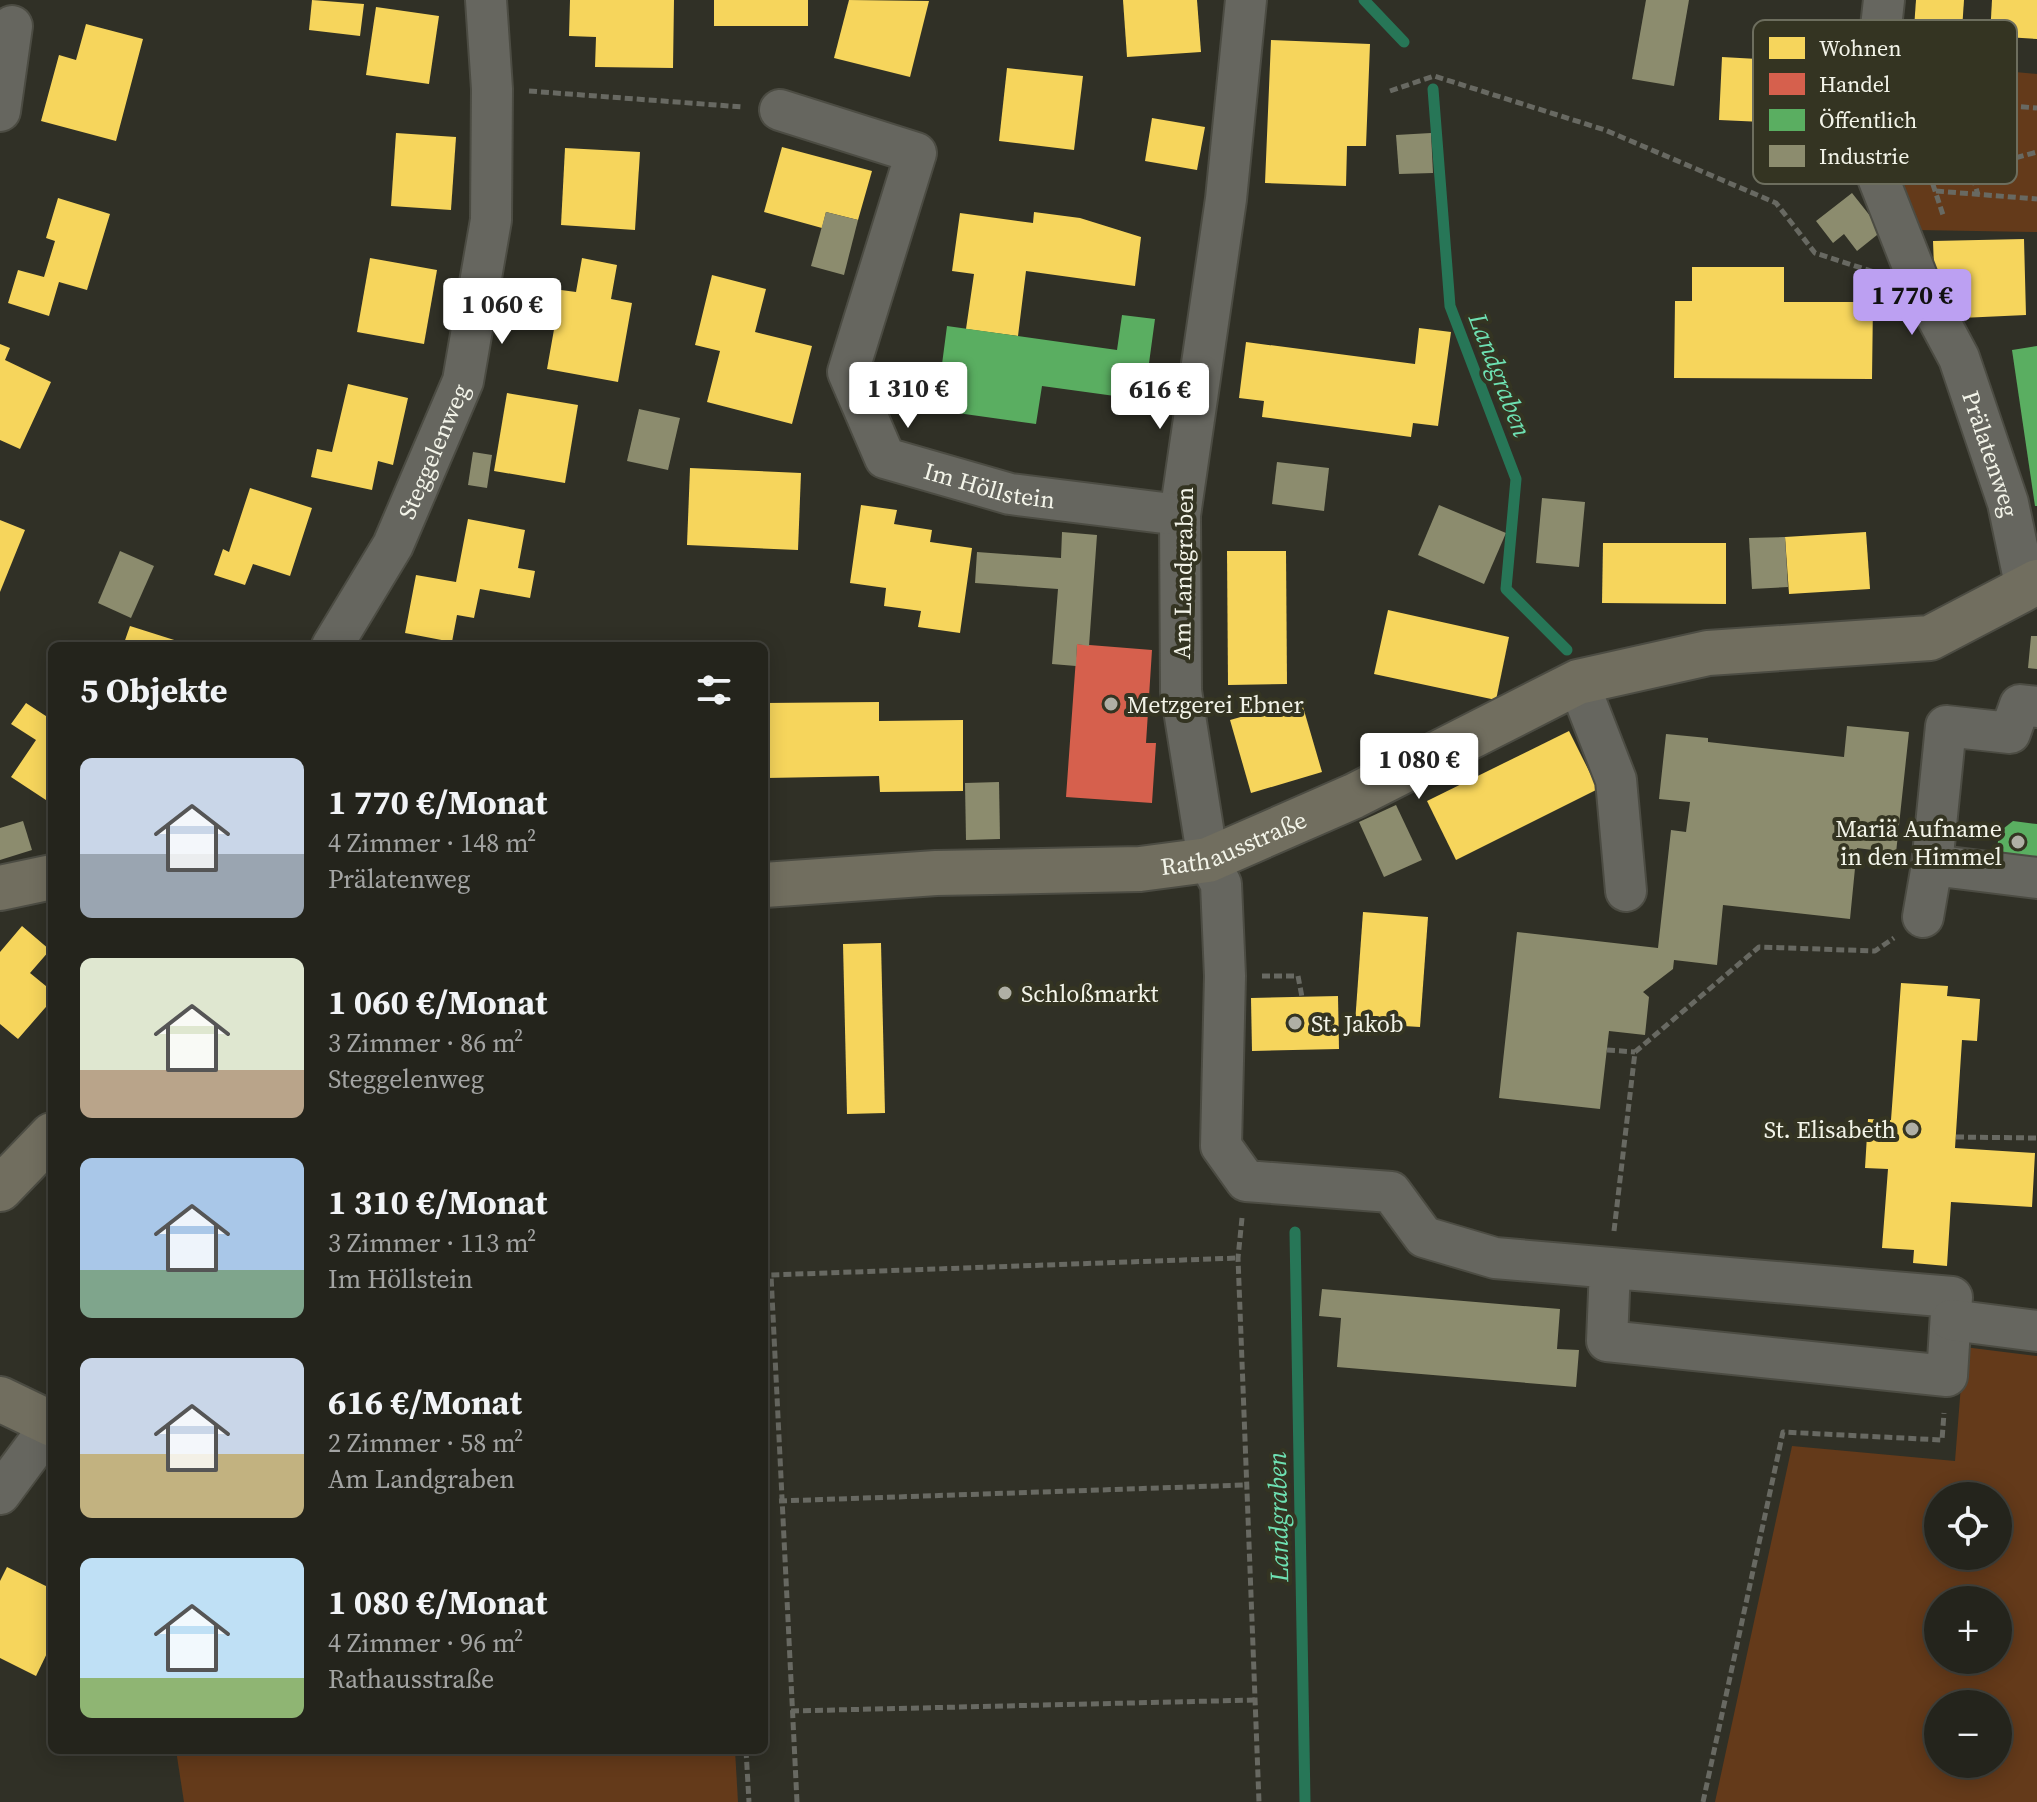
<!DOCTYPE html>
<html lang="de">
<meta charset="utf-8">
<style>
:root{--surface:#24241c;--page:#303029;--text:#f1f3f6;--muted:#a3a4a3;--line:#41413b;--accent:#bca0f2}
body{margin:0;font-family:"Source Serif 4",serif;background:var(--page);color:var(--text);height:100vh;display:flex;flex-direction:column;font-size:30px;white-space:nowrap}
*{box-sizing:border-box;margin:0}
p{font-size:26px;color:var(--muted)}
.icon{flex:none;width:44px;height:44px;fill:none;stroke:currentColor;stroke-width:2;stroke-linecap:round;stroke-linejoin:round}
.map{position:relative;flex:1;overflow:hidden}
.side{position:absolute;left:48px;top:642px;width:720px;height:1112px;display:flex;flex-direction:column;background:var(--surface);border-radius:12px;box-shadow:0 4px 20px #0003,0 0 0 2px var(--line)}
.side>*{flex:none}
.buttons{position:absolute;left:1924px;top:1482px;display:grid;gap:16px}
.buttons a{display:grid;place-items:center;width:88px;height:88px;border-radius:50%;background:var(--surface);box-shadow:0 4px 20px #0003,0 0 0 2px var(--line);font-size:40px}
.price{position:absolute;translate:-50% -68px;padding:0 18px;border-radius:8px;background:#fff;color:#222;font-size:26px;line-height:52px;filter:drop-shadow(0 2px 4px #0008)}
.price::after{content:'';position:absolute;left:50%;top:48px;width:24px;height:18px;margin-left:-12px;background:inherit;clip-path:polygon(0 0,100% 0,50% 100%)}
.price.selected{background:var(--accent);color:#111}
ul{padding:0;list-style:none}
li{display:flex;align-items:center;gap:24px;height:200px;padding:0 32px}
li span{display:grid;place-items:center;flex:none;width:224px;height:160px;border-radius:12px;color:#555}
li>.icon{margin-inline-start:auto}
span .icon{width:96px;height:96px;fill:#fffc;stroke-width:1}
li b{font-size:34px}
h2{display:flex;justify-content:space-between;align-items:center;height:96px;padding:0 32px;font-size:34px}
.map>svg:first-child{display:block}
.green{fill:#643a1a;fill-rule:evenodd}
.homes{fill:#f6d55c}
.shops{fill:#d6604d}
.public{fill:#5aae61}
.industry{fill:#8c8c6e}
.lines{fill:none;stroke-linecap:round;stroke-linejoin:round}
.stream{stroke:#277657;stroke-width:11}
.minor-casing{stroke:#4c4c43;stroke-width:44}
.major-casing{stroke:#4c4c43;stroke-width:48}
.path{stroke:#686962;stroke-width:5;stroke-dasharray:8 4;stroke-linecap:butt}
.minor{stroke:#66665f;stroke-width:40}
.major{stroke:#716e5f;stroke-width:44}
.poi-dot{fill:#afafa5;stroke:#343422;stroke-width:3}
.labels{text-anchor:middle;dominant-baseline:central;stroke-width:8;stroke-linejoin:round;paint-order:stroke}
.street-label{font-size:24px;fill:#f3f4e9;stroke:#343422}
.poi-label{font-size:24px;fill:#f3f4e9;stroke:#343422;text-anchor:start}
.water-label{font-size:26px;font-style:italic;fill:#6ee1b2;stroke:#343422}
.key{fill:#343422;stroke:#6d6e5e;stroke-width:2}
.key-label{font-size:22px;fill:#f3f4e9}
</style>
<div class="map">
<svg width="2037" height="1802" viewBox="0 0 2037 1802">
<rect width="100%" height="100%" fill="#303026"/>
<g class="green">
<polygon points="1994,70 2037,74 2037,232 1917,230 1893,154 1890,122 1920,101 1964,98"/>
<path d="M1964 1347 2037 1356V1802H1715L1792 1446 1955 1461ZM1938 1496H1998V1556H1938ZM1938 1600H1998V1660H1938ZM1938 1704H1998V1764H1938Z"/>
<polygon points="176,1750 735,1750 738,1802 184,1802"/>
</g>
<g class="homes">
<polygon points="312,0 364,4 360,36 309,30"/>
<polygon points="570,0 674,0 673,68 595,67 596,37 569,36"/>
<rect x="714" y="0" width="94" height="26"/>
<polygon points="849,0 929,1 910,77 834,58"/>
<polygon points="1123,0 1197,0 1201,52 1127,57"/>
<polygon points="1916,0 1964,0 1959,74 1911,71"/>
<polygon points="1992,0 2037,0 2037,39 1990,36"/>
<polygon points="376,7 439,16 429,84 366,75"/>
<polygon points="86,24 143,39 116,141 41,121 59,55 76,60"/>
<polygon points="1271,40 1370,44 1366,146 1347,146 1346,186 1265,183"/>
<polygon points="1722,57 1826,63 1821,155 1761,152 1763,122 1719,120"/>
<polygon points="1007,68 1083,76 1074,150 999,141"/>
<polygon points="1152,118 1205,127 1197,170 1145,161"/>
<polygon points="396,133 456,137 451,210 391,206"/>
<polygon points="782,147 872,171 858,220 826,212 822,228 764,212"/>
<polygon points="565,148 640,152 635,230 561,225"/>
<polygon points="58,198 110,214 87,290 59,282 49,316 8,303 18,270 44,277 55,241 46,238"/>
<polygon points="1034,212 1080,218 1141,237 1135,286 1026,271 1018,336 966,329 974,274 952,271 960,213 1033,223"/>
<polygon points="2024,239 2026,315 1961,318 1960,292 1935,293 1933,241"/>
<polygon points="370,258 437,270 424,344 357,332"/>
<polygon points="582,258 617,265 611,299 632,303 618,382 547,369 561,290 576,292"/>
<polygon points="1692,267 1784,267 1784,302 1873,302 1872,379 1674,378 1675,301 1692,301"/>
<polygon points="712,275 766,289 755,332 812,346 792,424 707,402 720,351 695,345"/>
<polygon points="1419,328 1451,332 1438,426 1413,423 1411,437 1262,417 1264,401 1239,398 1246,342 1415,364"/>
<polygon points="0,344 10,348 5,360 51,382 20,449 0,440"/>
<polygon points="348,384 408,398 393,465 378,461 372,490 311,477 317,449 332,452"/>
<polygon points="507,393 578,405 565,483 494,471"/>
<polygon points="690,468 801,473 798,550 687,545"/>
<polygon points="250,488 312,508 290,576 253,564 245,585 214,575 223,549 229,552"/>
<polygon points="861,505 897,510 894,524 932,530 930,542 972,548 960,633 918,627 921,611 884,606 886,588 850,583"/>
<polygon points="468,519 525,530 518,568 535,571 530,598 480,589 474,618 457,615 452,642 405,633 416,575 456,582"/>
<polygon points="0,520 25,530 0,592"/>
<polygon points="1866,532 1870,589 1789,594 1785,537"/>
<polygon points="1603,543 1726,543 1726,604 1602,603"/>
<polygon points="1227,551 1286,551 1287,684 1228,685"/>
<polygon points="1388,610 1509,637 1496,700 1374,674"/>
<polygon points="130,626 190,645 190,646 123,646"/>
<polygon points="1301,700 1322,772 1251,793 1230,720"/>
<polygon points="879,702 879,721 963,720 963,791 880,792 879,776 766,778 764,703"/>
<polygon points="26,703 52,720 52,804 11,777 36,740 11,724"/>
<polygon points="1569,731 1598,789 1456,860 1427,801"/>
<polygon points="1363,912 1428,917 1420,1027 1355,1023"/>
<polygon points="22,926 50,950 30,973 52,991 52,1000 18,1039 0,1024 0,952"/>
<polygon points="881,943 885,1113 847,1114 843,944"/>
<polygon points="1901,983 1948,986 1947,996 1980,999 1977,1041 1962,1040 1955,1148 2035,1153 2032,1207 1951,1202 1947,1266 1913,1263 1914,1250 1882,1248 1888,1169 1865,1168 1868,1119 1891,1120"/>
<polygon points="1338,996 1339,1049 1252,1051 1251,998"/>
<polygon points="7,1567 52,1589 52,1643 36,1676 0,1658 0,1581"/>
</g>
<polygon class="shops" points="1077,644 1152,650 1146,743 1156,743 1152,803 1066,797"/>
<g class="public">
<polygon points="1122,315 1155,319 1144,400 1042,386 1036,424 936,410 947,326 1117,350"/>
<polygon points="2037,346 2037,506 2035,506 2012,350"/>
<polygon points="2013,821 2037,824 2037,867 2008,863 1997,851 1999,832"/>
</g>
<g class="industry">
<polygon points="1646,0 1689,0 1674,86 1632,79"/>
<polygon points="1431,133 1433,173 1399,174 1396,135"/>
<polygon points="1852,193 1882,231 1857,251 1844,234 1833,243 1816,221"/>
<polygon points="826,212 858,220 844,275 811,266"/>
<polygon points="639,409 680,418 668,470 627,461"/>
<polygon points="473,452 492,455 487,488 468,485"/>
<polygon points="1277,462 1329,468 1324,511 1272,504"/>
<polygon points="1542,498 1585,502 1579,567 1536,563"/>
<polygon points="1439,505 1506,533 1484,584 1418,555"/>
<polygon points="1062,532 1097,535 1089,646 1077,644 1076,666 1052,664 1058,589 975,583 977,552 1061,558"/>
<polygon points="1785,537 1788,587 1752,589 1749,538"/>
<polygon points="120,551 154,566 131,618 98,603"/>
<polygon points="2031,636 2037,636 2037,669 2028,668"/>
<polygon points="1847,726 1909,732 1896,853 1857,848 1850,919 1723,905 1717,965 1674,960 1673,969 1643,992 1649,997 1645,1035 1609,1031 1600,1109 1499,1098 1517,932 1658,948 1671,830 1686,832 1690,802 1659,799 1666,734 1708,738 1708,742 1844,757"/>
<polygon points="999,782 1000,839 966,840 965,783"/>
<polygon points="1396,805 1422,860 1384,877 1359,822"/>
<polygon points="23,821 32,850 0,860 0,828"/>
<polygon points="1322,1289 1560,1309 1557,1349 1579,1350 1576,1387 1337,1367 1341,1318 1319,1316"/>
</g>
<g class="lines">
<g class="stream">
<polyline points="1364,0 1404,42"/>
<polyline points="1433,89 1450,306 1516,479 1506,589 1567,650"/>
<polyline points="1295,1232 1305,1802"/>
</g>
<g class="minor-casing">
<g id="minor">
<polyline points="1246,0 1226,199 1180,515 1181,691 1208,860 1221,884 1225,976 1221,1146 1246,1181 1391,1192 1424,1237 1495,1258 1952,1297 1947,1376 1607,1341 1610,1268"/>
<path id="s1" d="M1884 0 1873 99 1875 170 1921 287 1959 358 2008 503 2026 589"/>
<path id="s2" d="M780 110 916 153 848 372 885 458 1010 494 1180 515"/>
<polyline points="0,111 12,26"/>
<path id="s3" d="M332 646 393 545 463 381 491 220 492 89 486 0"/>
<polyline points="1578,682 1616,780 1626,891"/>
<polyline points="1932,865 1946,726 2010,733 2020,705 2037,707"/>
<polyline points="1923,917 1932,865 2037,878"/>
<polyline points="1951,1320 2037,1331"/>
<polyline points="0,1494 52,1424"/>
</g>
</g>
<g class="major-casing">
<g id="major">
<path id="s4" d="M764 885 936 873 1140 869 1208 860 1354 796 1578 682 1708 653 1930 638 2037 582"/>
<polyline points="0,888 52,877"/>
<polyline points="0,1189 52,1135"/>
<polyline points="0,1399 52,1424"/>
</g>
</g>
<g class="path">
<polyline points="529,91 743,107"/>
<polyline points="1390,91 1434,76 1605,130 1776,203 1815,253 1874,272"/>
<polyline points="1914,127 1944,218"/>
<polyline points="1960,131 1978,195"/>
<polyline points="1919,135 1960,131 2011,106 2037,108"/>
<polyline points="1968,161 2011,159 2037,152"/>
<polyline points="1936,191 2037,199"/>
<polyline points="1262,976 1298,976 1302,997"/>
<polyline points="1607,1050 1635,1052"/>
<polyline points="1956,1137 2037,1138"/>
<polyline points="1242,1218 1238,1258 1259,1802"/>
<polyline points="1614,1231 1635,1052 1759,947 1875,951 1894,938"/>
<polyline points="779,1501 1245,1485"/>
<polyline points="791,1711 1257,1700"/>
<polyline points="746,1750 749,1802"/>
<polyline points="797,1802 771,1275 1238,1258"/>
<polyline points="1703,1802 1783,1432 1942,1440 1944,1413"/>
</g>
<use href="#minor" class="minor"/>
<use href="#major" class="major"/>
</g>
<g class="poi-dot">
<circle cx="1111" cy="704" r="8"/>
<circle cx="2018" cy="842" r="8"/>
<circle cx="1005" cy="993" r="8"/>
<circle cx="1295" cy="1023" r="8"/>
<circle cx="1912" cy="1129" r="8"/>
</g>
<g class="labels">
<g class="street-label">
<text stroke="none"><textPath href="#s3" startOffset="220">Steggelenweg</textPath></text>
<text stroke="none"><textPath href="#s1" startOffset="478">Prälatenweg</textPath></text>
<text stroke="none"><textPath href="#s2" startOffset="574">Im Höllstein</textPath></text>
<text transform="translate(1183 573) rotate(-89)">Am Landgraben</text>
<text stroke="none"><textPath href="#s4" startOffset="474">Rathausstraße</textPath></text>
</g>
<g class="poi-label">
<text x="1127" y="704">Metzgerei Ebner</text>
<text x="2002" y="828" text-anchor="end">Mariä Aufname<tspan x="2002" dy="28">in den Himmel</tspan></text>
<text x="1021" y="993">Schloßmarkt</text>
<text x="1311" y="1023">St. Jakob</text>
<text x="1896" y="1129" text-anchor="end">St. Elisabeth</text>
</g>
<g class="water-label">
<text transform="translate(1500 375) rotate(69)">Landgraben</text>
<text transform="translate(1278 1517) rotate(-91)">Landgraben</text>
</g>
</g>
<rect x="1753" y="20" width="264" height="164" rx="12" class="key"/>
<rect x="1769" y="37" width="36" height="22" fill="#f6d55c"/>
<rect x="1769" y="73" width="36" height="22" fill="#d6604d"/>
<rect x="1769" y="109" width="36" height="22" fill="#5aae61"/>
<rect x="1769" y="145" width="36" height="22" fill="#8c8c6e"/>
<g class="key-label">
<text x="1819" y="56">Wohnen</text>
<text x="1819" y="92">Handel</text>
<text x="1819" y="128">Öffentlich</text>
<text x="1819" y="164">Industrie</text>
</g>
</svg>
<div class="buttons">
<a><svg class="icon" aria-label="locate" viewBox="0 0 24 24"><circle cx="12" cy="12" r="6"/><path d="M12 2v4M12 18v4M2 12h4M18 12h4"/></svg></a>
<a>+</a>
<a>−</a>
</div>
<b class="price selected" style="left:1912px;top:337px">1 770 €</b>
<b class="price" style="left:502px;top:346px">1 060 €</b>
<b class="price" style="left:908px;top:430px">1 310 €</b>
<b class="price" style="left:1160px;top:431px">616 €</b>
<b class="price" style="left:1419px;top:801px">1 080 €</b>
<section class="side">
<h2>5 Objekte<svg class="icon" aria-label="filters" viewBox="0 0 24 24"><path d="M4 7h16M4 17h16"/><circle cx="9" cy="7" r="2"/><circle cx="15" cy="17" r="2"/></svg></h2>
<ul>
<li><span style="background:linear-gradient(#c9d6e8 60%,#9aa5b1 0)"><svg class="icon" aria-label="home" viewBox="0 0 24 24"><path d="M3 11l9-7 9 7M6 9v11h12V9"/></svg></span><div><b>1 770 €/Monat</b><p>4 Zimmer · 148 m²</p><p>Prälatenweg</p></div></li>
<li><span style="background:linear-gradient(#dfe7d0 70%,#b9a48a 0)"><svg class="icon" aria-label="home" viewBox="0 0 24 24"><path d="M3 11l9-7 9 7M6 9v11h12V9"/></svg></span><div><b>1 060 €/Monat</b><p>3 Zimmer · 86 m²</p><p>Steggelenweg</p></div></li>
<li><span style="background:linear-gradient(#a9c7e8 70%,#7fa58c 0)"><svg class="icon" aria-label="home" viewBox="0 0 24 24"><path d="M3 11l9-7 9 7M6 9v11h12V9"/></svg></span><div><b>1 310 €/Monat</b><p>3 Zimmer · 113 m²</p><p>Im Höllstein</p></div></li>
<li><span style="background:linear-gradient(#c9d6e8 60%,#c2b280 0)"><svg class="icon" aria-label="home" viewBox="0 0 24 24"><path d="M3 11l9-7 9 7M6 9v11h12V9"/></svg></span><div><b>616 €/Monat</b><p>2 Zimmer · 58 m²</p><p>Am Landgraben</p></div></li>
<li><span style="background:linear-gradient(#bfe0f5 75%,#8fb573 0)"><svg class="icon" aria-label="home" viewBox="0 0 24 24"><path d="M3 11l9-7 9 7M6 9v11h12V9"/></svg></span><div><b>1 080 €/Monat</b><p>4 Zimmer · 96 m²</p><p>Rathausstraße</p></div></li>
</ul>
</section>
</div>
